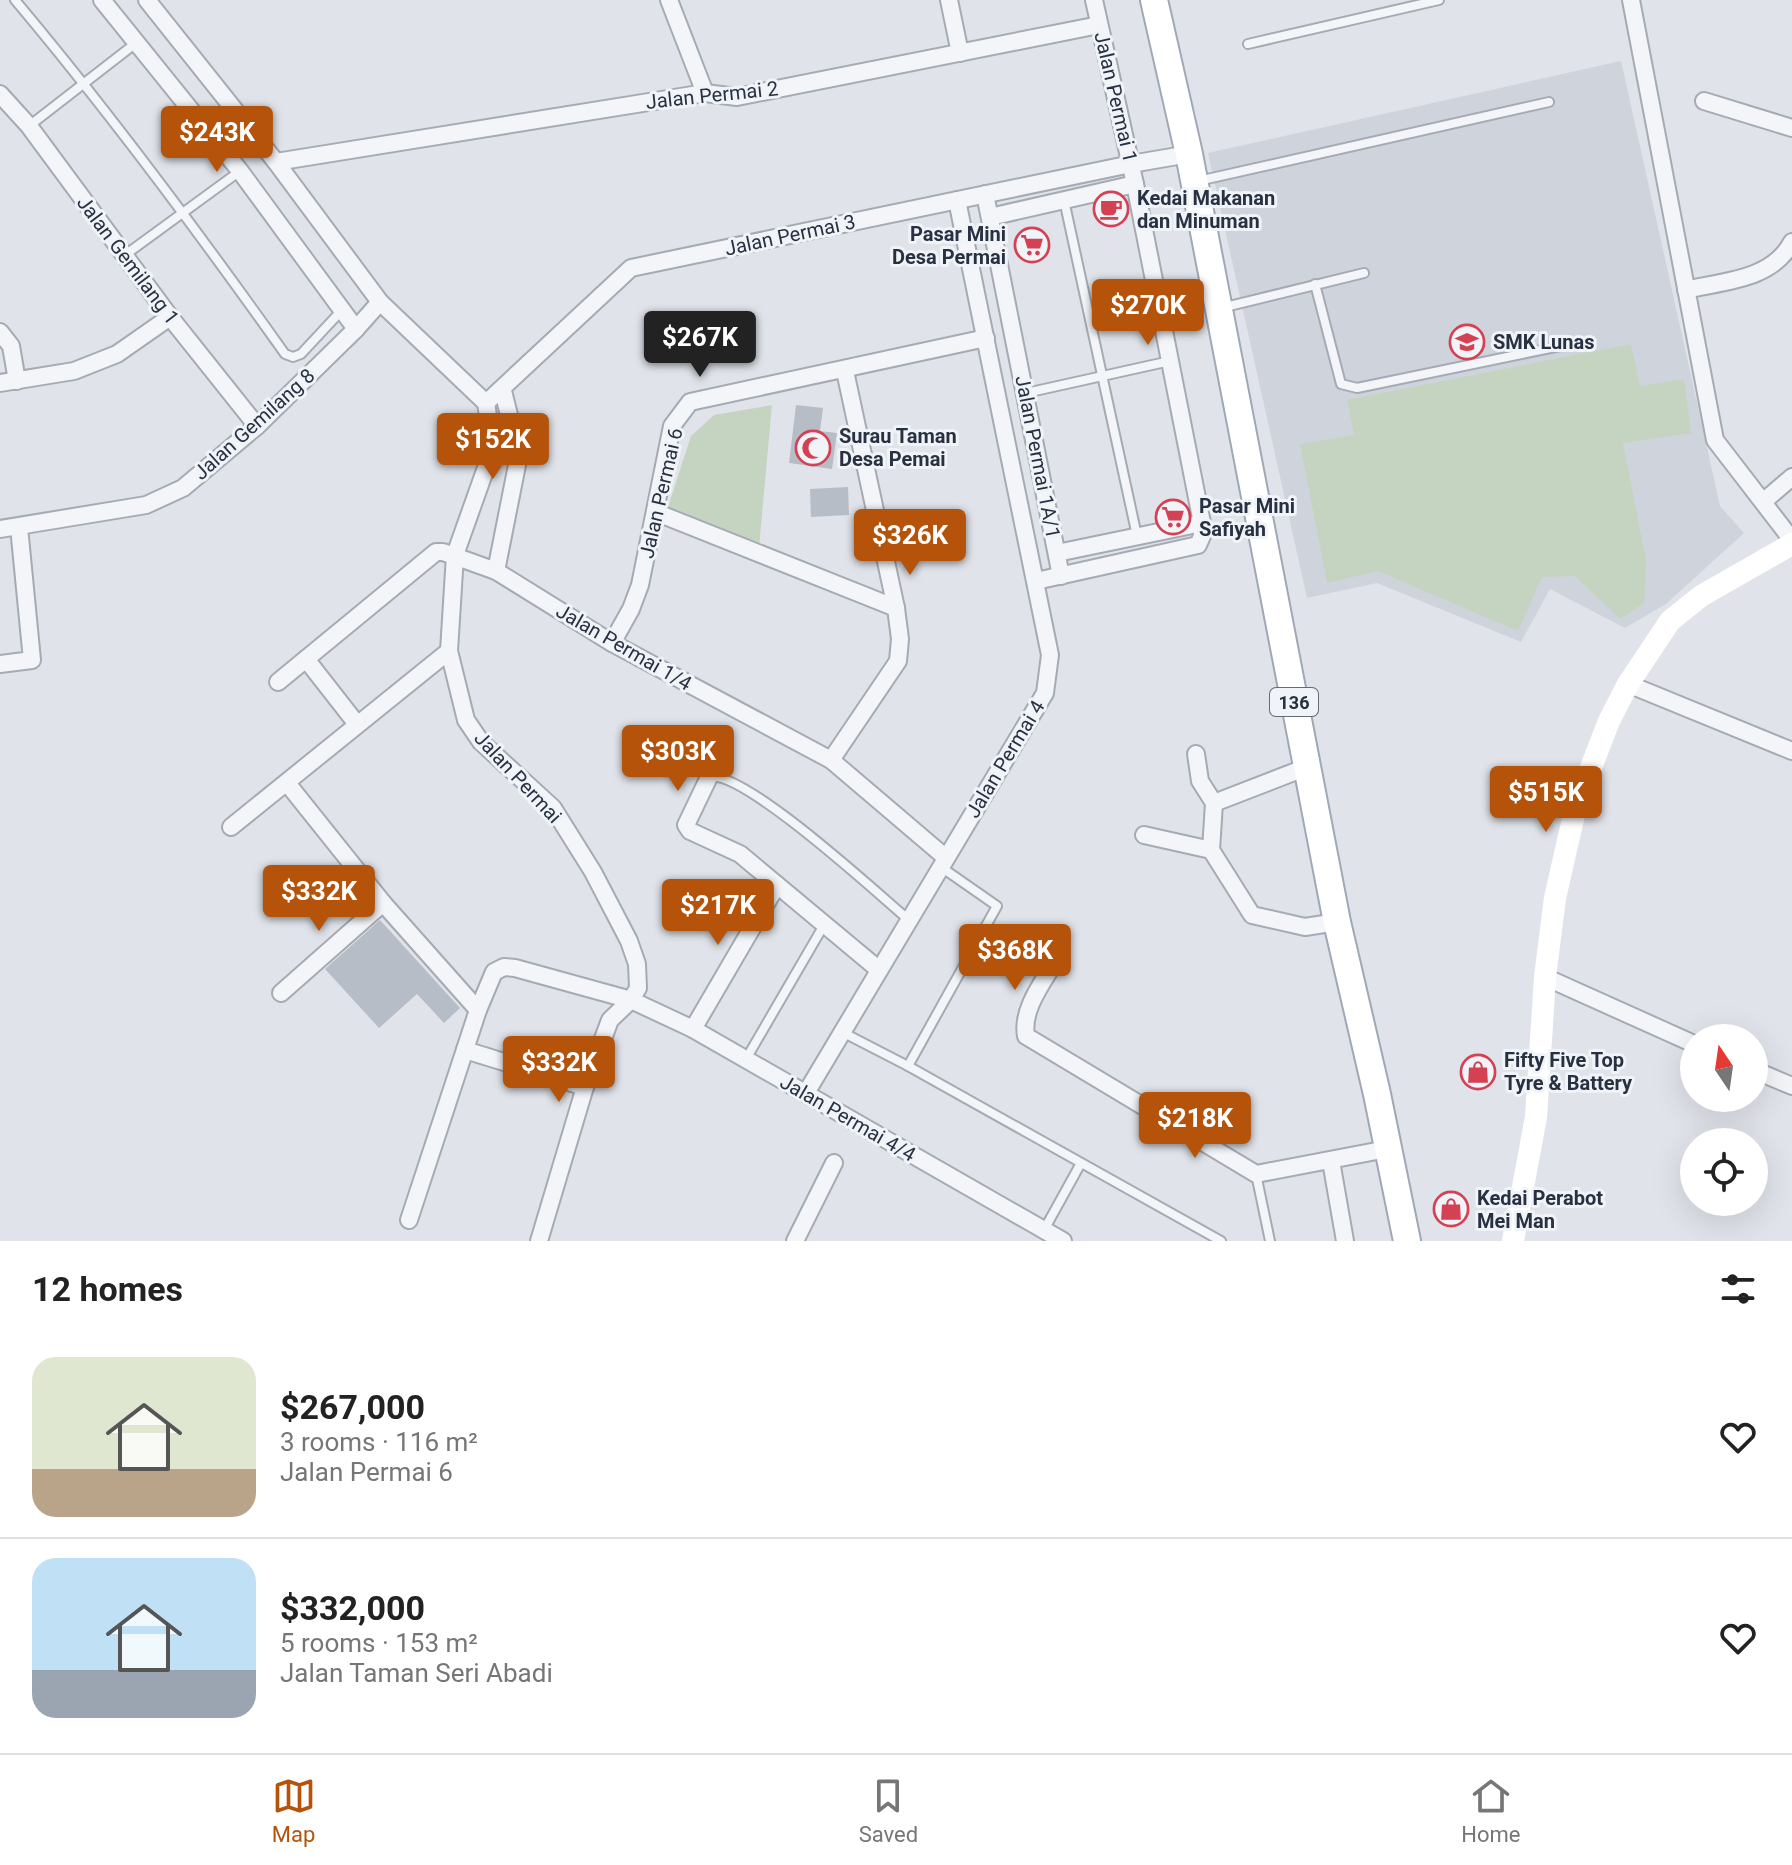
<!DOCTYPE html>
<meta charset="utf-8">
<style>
:root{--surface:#fff;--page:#f6f6f6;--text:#222;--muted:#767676;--line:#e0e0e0;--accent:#b45309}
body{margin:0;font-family:Roboto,sans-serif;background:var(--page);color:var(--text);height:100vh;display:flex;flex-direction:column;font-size:30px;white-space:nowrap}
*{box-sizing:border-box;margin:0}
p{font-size:26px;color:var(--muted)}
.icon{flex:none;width:44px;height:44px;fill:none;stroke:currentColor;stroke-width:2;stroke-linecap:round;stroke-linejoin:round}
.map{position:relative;height:1241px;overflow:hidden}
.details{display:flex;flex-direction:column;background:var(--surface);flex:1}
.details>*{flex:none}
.needle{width:52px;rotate:347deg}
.buttons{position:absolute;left:1680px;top:1024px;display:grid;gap:16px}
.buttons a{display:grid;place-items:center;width:88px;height:88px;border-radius:50%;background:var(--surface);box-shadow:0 8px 32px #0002;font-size:40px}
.price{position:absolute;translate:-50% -68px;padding:0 18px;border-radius:8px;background:var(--accent);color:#fff;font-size:26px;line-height:52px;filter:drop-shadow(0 2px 4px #0008)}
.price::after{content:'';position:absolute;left:50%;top:48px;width:24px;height:18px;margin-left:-12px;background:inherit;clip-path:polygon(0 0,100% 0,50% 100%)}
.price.on{background:#222;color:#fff}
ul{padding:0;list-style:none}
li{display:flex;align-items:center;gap:24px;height:200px;padding:0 32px}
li+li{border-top:2px solid var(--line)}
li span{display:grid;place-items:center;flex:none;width:224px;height:160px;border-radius:24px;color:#555}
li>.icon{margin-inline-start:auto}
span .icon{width:96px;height:96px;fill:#fffc;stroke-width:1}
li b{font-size:34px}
h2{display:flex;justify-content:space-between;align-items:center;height:96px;padding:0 32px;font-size:34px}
.tab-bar{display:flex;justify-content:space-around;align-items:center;height:112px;border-top:2px solid var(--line);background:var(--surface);font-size:22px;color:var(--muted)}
.tab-bar a{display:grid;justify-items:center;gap:4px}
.tab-bar .on{color:var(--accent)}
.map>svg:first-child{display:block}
.built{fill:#ced3dc}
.green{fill:#c5d4c1}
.building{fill:#b7bdc7}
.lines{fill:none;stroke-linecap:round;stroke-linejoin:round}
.lane-casing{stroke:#a5abb4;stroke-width:12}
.street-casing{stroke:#a5abb4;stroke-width:20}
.primary-casing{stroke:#9fa8b6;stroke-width:30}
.lane{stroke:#f3f5f8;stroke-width:8}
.street{stroke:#f3f5f8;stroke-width:16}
.secondary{stroke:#fff;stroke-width:22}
.primary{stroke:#fff;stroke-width:26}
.labels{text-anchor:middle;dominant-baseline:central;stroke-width:6;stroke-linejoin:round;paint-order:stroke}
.shield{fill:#f0f3f7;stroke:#646b78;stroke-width:2}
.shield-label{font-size:18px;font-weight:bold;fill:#283142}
.street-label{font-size:20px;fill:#283142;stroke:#f0f3f7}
.poi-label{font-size:20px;font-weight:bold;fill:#283142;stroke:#f0f3f7;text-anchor:start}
</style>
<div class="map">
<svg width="1792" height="1241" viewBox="0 0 1792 1241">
<rect width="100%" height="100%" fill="#e0e4ea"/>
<polygon class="built" points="1621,61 1720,506 1744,533 1666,604 1625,628 1550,589 1521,642 1377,583 1307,598 1208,153"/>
<g class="green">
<polygon points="1631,344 1640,386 1684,379 1691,433 1623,443 1646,561 1644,603 1620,619 1575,576 1542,577 1518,631 1378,571 1327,583 1300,444 1354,435 1347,400"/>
<polygon points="772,405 759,548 667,510 691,436 714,415"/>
</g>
<g class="building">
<polygon points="796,405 823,408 820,431 837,433 832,469 789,463"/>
<polygon points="848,487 849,515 811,517 810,489"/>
<polygon points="380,920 460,1008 444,1023 417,994 379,1028 325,969"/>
</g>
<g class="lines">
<g class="lane-casing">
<g id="lane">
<path d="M15 0C111 114 199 233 285 354L293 357 301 354 342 310"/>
<polyline points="1248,44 1439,0"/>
<polyline points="29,126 136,43"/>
<polyline points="1198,181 1549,102"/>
<polyline points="1064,200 1137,536"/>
<polyline points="125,255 240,171"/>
<polyline points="1315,284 1341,384 1357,388 1570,344"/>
<polyline points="1221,308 1364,273"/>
<polyline points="1026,393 1170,361"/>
<path d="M709 777C743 769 878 894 909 920"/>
<polyline points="842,1032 908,1066 1221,1241"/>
<polyline points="746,1059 824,925"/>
<polyline points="908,1066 997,906 941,867"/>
<polyline points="1256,1174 1270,1241"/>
<polyline points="1044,1230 1081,1163"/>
</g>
</g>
<g class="street-casing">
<g id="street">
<polyline points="102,0 240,171 356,329"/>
<polyline points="147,0 276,162 380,302 486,403 493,448 455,555 449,651 466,720 481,742 553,808 593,872 629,941 637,964 638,988 631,1000 610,1020 585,1087 539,1241"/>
<polyline points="669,0 705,93"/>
<polyline points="949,0 960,53"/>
<polyline points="1631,0 1715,440 1792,540"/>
<polyline points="0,94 29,126 170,317 257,426"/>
<polyline points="1704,101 1792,128"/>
<polyline points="276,162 705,93 737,97 1099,25"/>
<polyline points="985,194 1061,576"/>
<polyline points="990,217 1135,184"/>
<path d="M1686 290C1724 281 1772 280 1792 242"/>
<polyline points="0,332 11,346 17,381"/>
<polyline points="0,383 74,371 117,354 170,317"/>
<polyline points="486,403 631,268 1131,164 1189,154"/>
<polyline points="1764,501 1792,477"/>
<polyline points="655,512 896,608"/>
<polyline points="0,529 146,505 183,488 257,426 356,329 380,302"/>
<polyline points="1057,553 1202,523"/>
<polyline points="496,571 519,455 503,391"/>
<polyline points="1036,581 1198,545 1202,536 1202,523 1135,184 1094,0"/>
<polyline points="612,643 631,609 640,585 672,426 690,402 986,338"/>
<polyline points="306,659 356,723"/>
<polyline points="0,664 32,660 19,527"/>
<polyline points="278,682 436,552 443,552 496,571 612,643 831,760 945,857"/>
<polyline points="1628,684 1792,751"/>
<polyline points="1196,754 1200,781 1214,803 1211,850"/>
<polyline points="831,760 898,661 900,639 896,608 845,371"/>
<polyline points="709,777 686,825 690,831 740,854 878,969"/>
<polyline points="287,783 383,903 478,1010"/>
<polyline points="1214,803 1307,767"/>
<polyline points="231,827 449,651"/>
<polyline points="1144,835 1211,850 1252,915 1305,927 1337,922"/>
<path d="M1057 958C1044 981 1021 1009 1026 1036L1256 1174 1387 1149"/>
<polyline points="1545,977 1694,1044"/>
<polyline points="281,993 383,903"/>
<polyline points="693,1029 777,885"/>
<polyline points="465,1050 585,1087"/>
<polyline points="1754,1070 1792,1086"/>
<polyline points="806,1093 1045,693 1050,655 957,200"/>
<polyline points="1331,1161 1345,1241"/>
<polyline points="409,1220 478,1010 494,972 504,967 515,968 631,1000 693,1029 1063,1241"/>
<polyline points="795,1241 834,1163"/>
</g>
</g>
<g class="primary-casing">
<polyline id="primary" points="1154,0 1189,154 1337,922 1377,1094 1407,1241"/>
</g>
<use href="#lane" class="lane"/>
<use href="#street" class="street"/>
<polyline class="secondary" points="1513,1241 1536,1117 1545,977 1555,898 1576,806 1609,721 1628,684 1670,621 1701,596 1792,544"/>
<use href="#primary" class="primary"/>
</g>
<defs>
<g id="cafe-ring" transform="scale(1.8)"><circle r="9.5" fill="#f0f3f7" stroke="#d34153" stroke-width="1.5"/><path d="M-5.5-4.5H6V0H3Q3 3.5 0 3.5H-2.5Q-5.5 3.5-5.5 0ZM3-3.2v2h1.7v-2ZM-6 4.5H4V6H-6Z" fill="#d34153"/></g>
<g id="supermarket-ring" transform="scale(1.8)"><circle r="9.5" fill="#f0f3f7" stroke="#d34153" stroke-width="1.5"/><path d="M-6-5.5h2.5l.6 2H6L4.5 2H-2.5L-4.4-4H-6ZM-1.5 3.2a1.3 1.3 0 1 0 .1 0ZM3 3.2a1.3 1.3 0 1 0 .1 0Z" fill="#d34153"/></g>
<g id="school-ring" transform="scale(1.8)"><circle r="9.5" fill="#f0f3f7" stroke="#d34153" stroke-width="1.5"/><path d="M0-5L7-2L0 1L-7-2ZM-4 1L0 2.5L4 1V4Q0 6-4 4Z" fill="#d34153"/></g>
<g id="mosque-ring" transform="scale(1.8)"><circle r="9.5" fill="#f0f3f7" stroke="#d34153" stroke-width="1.5"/><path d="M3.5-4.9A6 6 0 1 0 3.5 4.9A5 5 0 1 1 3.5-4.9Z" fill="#d34153"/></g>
<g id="shop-ring" transform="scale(1.8)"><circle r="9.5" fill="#f0f3f7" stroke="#d34153" stroke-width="1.5"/><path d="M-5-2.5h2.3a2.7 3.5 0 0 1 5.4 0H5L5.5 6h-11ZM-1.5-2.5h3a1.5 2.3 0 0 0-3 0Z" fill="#d34153"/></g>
</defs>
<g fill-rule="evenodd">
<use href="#cafe-ring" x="1111" y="209"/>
<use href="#supermarket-ring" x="1032" y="245"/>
<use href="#school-ring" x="1467" y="342"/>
<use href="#mosque-ring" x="813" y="448"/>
<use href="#supermarket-ring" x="1173" y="517"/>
<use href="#shop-ring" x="1478" y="1072"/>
<use href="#shop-ring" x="1451" y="1209"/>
</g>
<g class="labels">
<rect class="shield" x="1270" y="688" width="48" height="28" rx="6"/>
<g class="shield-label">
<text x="1294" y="702">136</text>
</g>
<g class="street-label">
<text transform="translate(712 95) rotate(-6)">Jalan Permai 2</text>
<text transform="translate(1116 97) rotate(77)">Jalan Permai 1</text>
<text transform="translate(790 235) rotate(-12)">Jalan Permai 3</text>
<text transform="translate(128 260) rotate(53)">Jalan Gemilang 1</text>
<text transform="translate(254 424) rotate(-42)">Jalan Gemilang 8</text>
<text transform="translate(1038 457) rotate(79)">Jalan Permai 1A/1</text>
<text transform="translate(661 493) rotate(-77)">Jalan Permai 6</text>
<text transform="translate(624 647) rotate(30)">Jalan Permai 1/4</text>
<text transform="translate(1005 759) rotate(-59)">Jalan Permai 4</text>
<text transform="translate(518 777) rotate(47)">Jalan Permai</text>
<text transform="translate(848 1118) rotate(30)">Jalan Permai 4/4</text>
</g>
<g class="poi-label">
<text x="1137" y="198">Kedai Makanan<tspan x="1137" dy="23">dan Minuman</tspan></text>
<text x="1006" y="234" text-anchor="end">Pasar Mini<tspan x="1006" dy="23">Desa Permai</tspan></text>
<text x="1493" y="342">SMK Lunas</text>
<text x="839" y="436">Surau Taman<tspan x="839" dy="23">Desa Pemai</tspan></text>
<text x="1199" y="506">Pasar Mini<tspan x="1199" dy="23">Safiyah</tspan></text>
<text x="1504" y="1060">Fifty Five Top<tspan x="1504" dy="23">Tyre &amp; Battery</tspan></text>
<text x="1477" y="1198">Kedai Perabot<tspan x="1477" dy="23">Mei Man</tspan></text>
</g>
</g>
</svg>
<div class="buttons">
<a><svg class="needle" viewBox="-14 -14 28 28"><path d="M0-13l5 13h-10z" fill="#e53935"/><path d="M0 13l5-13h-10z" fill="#767676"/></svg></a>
<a><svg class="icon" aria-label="locate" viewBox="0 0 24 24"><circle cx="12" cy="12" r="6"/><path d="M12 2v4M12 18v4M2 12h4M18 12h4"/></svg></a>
</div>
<b class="price" style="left:217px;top:174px">$243K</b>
<b class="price" style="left:1148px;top:347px">$270K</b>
<b class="price on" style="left:700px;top:379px">$267K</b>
<b class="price" style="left:493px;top:481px">$152K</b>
<b class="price" style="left:910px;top:577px">$326K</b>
<b class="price" style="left:678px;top:793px">$303K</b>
<b class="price" style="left:1546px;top:834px">$515K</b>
<b class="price" style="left:319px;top:933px">$332K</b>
<b class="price" style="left:718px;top:947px">$217K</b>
<b class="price" style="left:1015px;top:992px">$368K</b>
<b class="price" style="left:559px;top:1104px">$332K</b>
<b class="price" style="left:1195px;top:1160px">$218K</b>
</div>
<section class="details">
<h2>12 homes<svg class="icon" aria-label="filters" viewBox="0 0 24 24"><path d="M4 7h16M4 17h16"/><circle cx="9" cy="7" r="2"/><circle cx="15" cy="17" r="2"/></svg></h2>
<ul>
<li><span style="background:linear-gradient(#dfe7d0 70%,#b9a48a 0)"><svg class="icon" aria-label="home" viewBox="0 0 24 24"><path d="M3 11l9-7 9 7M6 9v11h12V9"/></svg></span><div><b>$267,000</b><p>3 rooms · 116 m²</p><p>Jalan Permai 6</p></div><svg class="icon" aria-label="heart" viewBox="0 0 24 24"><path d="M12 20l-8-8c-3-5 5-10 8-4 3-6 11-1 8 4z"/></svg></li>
<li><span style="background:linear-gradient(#bfe0f5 70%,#9aa5b1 0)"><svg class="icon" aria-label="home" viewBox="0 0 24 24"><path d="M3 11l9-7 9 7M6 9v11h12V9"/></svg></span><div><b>$332,000</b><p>5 rooms · 153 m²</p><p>Jalan Taman Seri Abadi</p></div><svg class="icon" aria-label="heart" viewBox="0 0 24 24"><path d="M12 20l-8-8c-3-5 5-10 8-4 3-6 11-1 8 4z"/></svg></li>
</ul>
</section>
<nav class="tab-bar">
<a class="on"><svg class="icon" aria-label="map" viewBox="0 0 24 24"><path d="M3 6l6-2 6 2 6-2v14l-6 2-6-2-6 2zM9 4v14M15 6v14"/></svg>Map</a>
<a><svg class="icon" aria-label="saved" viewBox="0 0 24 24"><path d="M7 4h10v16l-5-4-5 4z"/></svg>Saved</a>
<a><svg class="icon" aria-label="home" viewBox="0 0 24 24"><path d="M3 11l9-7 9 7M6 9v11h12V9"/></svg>Home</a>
</nav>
